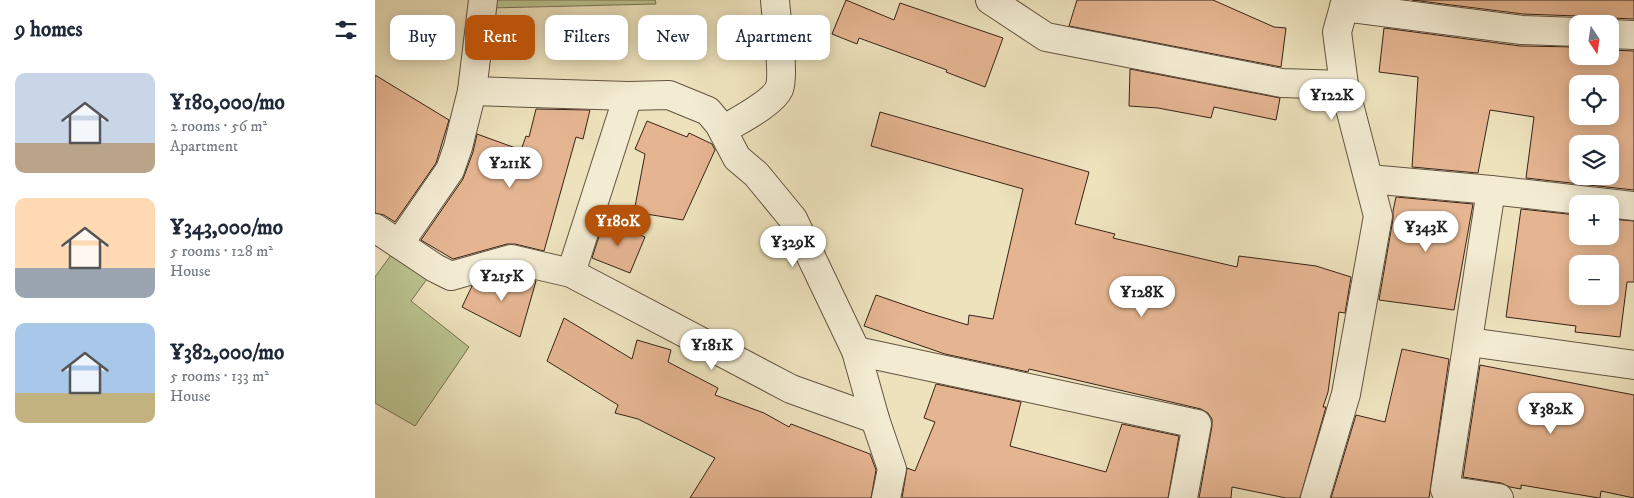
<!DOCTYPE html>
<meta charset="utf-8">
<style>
:root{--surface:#fff;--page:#f2f2f3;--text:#1f2937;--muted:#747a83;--accent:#b45309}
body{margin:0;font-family:"IM FELL DW Pica",serif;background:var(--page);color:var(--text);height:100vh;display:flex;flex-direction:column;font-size:19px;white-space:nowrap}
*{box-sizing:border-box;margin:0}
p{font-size:16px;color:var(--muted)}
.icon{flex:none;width:28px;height:28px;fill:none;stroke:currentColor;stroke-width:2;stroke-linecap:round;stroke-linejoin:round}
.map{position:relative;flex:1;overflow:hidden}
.side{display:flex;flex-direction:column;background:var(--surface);width:375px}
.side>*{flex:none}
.banner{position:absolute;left:15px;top:15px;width:475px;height:45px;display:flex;gap:10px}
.needle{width:32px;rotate:167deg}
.controls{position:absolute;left:1194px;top:15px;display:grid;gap:10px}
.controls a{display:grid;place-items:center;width:50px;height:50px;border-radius:10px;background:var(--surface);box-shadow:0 2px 12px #0003;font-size:25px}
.price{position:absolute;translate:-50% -42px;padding:0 11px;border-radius:18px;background:#fff;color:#222;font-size:16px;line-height:32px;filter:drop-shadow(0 1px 2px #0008)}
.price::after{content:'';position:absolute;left:50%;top:30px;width:15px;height:11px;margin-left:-8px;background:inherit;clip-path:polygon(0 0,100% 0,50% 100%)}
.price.on{background:var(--accent);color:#fff}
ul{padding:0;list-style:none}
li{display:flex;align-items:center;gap:15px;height:125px;padding:0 15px}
li span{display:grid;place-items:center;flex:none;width:140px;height:100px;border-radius:10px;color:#555}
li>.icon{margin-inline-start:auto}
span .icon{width:60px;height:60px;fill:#fffc;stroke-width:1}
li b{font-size:21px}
h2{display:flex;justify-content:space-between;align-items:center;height:60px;padding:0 15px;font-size:21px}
.pill{padding:0 18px;border-radius:10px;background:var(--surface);box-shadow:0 2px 12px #0003;font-size:18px;line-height:45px}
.pill.on{background:var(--accent);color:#fff}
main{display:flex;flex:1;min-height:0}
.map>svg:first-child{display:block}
.green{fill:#bac38f;stroke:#787354}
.building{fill:#e5b591;stroke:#372318;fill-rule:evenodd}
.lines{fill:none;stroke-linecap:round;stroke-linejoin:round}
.minor-casing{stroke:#645341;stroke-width:30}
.minor{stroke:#f3ecd3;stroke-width:28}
</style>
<main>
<section class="side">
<h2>9 homes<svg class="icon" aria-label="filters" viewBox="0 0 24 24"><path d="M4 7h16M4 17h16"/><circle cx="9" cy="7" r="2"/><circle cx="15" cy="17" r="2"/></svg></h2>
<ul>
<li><span style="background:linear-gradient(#c9d6e8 70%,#b9a48a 0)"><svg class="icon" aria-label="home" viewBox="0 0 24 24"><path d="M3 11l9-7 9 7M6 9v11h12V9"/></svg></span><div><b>¥180,000/mo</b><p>2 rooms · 56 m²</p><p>Apartment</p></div></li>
<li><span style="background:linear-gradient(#ffd9b3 70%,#9aa5b1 0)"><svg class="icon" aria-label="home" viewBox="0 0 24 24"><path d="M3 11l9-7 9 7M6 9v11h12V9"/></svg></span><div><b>¥343,000/mo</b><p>5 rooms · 128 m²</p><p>House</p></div></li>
<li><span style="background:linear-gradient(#a9c7e8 70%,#c2b280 0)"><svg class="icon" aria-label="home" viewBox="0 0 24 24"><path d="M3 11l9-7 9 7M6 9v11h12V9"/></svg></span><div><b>¥382,000/mo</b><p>5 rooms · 133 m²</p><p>House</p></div></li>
</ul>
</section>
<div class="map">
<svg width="1259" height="498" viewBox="0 0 1259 498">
<rect width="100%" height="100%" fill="#ede2bc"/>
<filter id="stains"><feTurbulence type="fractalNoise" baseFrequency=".004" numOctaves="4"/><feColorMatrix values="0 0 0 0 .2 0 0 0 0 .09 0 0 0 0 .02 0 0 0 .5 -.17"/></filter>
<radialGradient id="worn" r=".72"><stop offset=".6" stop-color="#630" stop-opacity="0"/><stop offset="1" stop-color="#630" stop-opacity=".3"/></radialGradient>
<g class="green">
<polygon points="117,0 280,0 281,4 116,8"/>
<polygon points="24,244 60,268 36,301 94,347 40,426 0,403 0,277"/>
</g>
<g class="building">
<polygon points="471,0 519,20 525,3 628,38 610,87 571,72 572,70 484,38 482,44 457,34"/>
<polygon points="702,0 838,0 899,27 911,28 906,67 694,26"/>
<polygon points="1037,0 1259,0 1259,19 1236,18 1228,20 1224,24 1215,24 1210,19 1203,16 1148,14"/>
<path d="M1009 28 1145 46 1202 47V56H1235V50L1259 51V190L1151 178 1159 117 1115 110 1103 173 1037 167 1043 77 1004 72ZM1202 84H1235V116H1202ZM1202 144H1235V176H1202Z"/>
<polygon points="755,69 905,98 901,120 839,107 836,118 783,108 754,106"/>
<polygon points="0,75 74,120 61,163 20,222 9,215 0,213"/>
<polygon points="161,109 215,110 208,139 201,137 169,251 140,244 132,244 78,259 46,240 88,179 98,152 102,134 146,150 151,136 154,137"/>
<polygon points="505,112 714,172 700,224 740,234 738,238 862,267 864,256 941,266 976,277 970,313 964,312 953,392 948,407 951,407 925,498 911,498 857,487 856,498 824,498 837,426 837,419 833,413 826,409 654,369 653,372 570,354 489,326 501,295 553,313 593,325 594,315 618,319 648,189 496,146"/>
<polygon points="272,121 312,137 314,133 337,144 340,150 308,220 259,212 270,154 260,149"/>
<polygon points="1021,197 1098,204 1079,310 1004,300 1018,219 1018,211"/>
<path d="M1146 209 1202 215V236H1235V219L1259 221V282H1252L1245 337 1200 332 1201 326 1131 317ZM1202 264H1235V296H1202Z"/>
<polygon points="229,221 270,237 255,273 217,258"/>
<polygon points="136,275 161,281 145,337 87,307 97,286"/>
<polygon points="189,318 257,359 262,340 296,350 293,362 343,388 340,395 389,413 414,427 416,424 495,454 501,470 496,498 315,498 340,458 263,419 240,413 243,405 172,361"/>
<polygon points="1027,349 1074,359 1054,498 956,498 981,415 1010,422"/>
<polygon points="1105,365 1259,395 1259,498 1226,491 1225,498 1224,498 1146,485 1146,489 1135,487 1126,483 1088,477"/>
<polygon points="561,384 646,402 635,446 731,472 747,424 804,436 793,498 527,498 532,468 540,471 560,422 549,418"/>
</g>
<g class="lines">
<g class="minor-casing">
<g id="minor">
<polyline points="615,0 671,37 907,83 969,85 1003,216 971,394 940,498"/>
<polyline points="969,7 1147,30 1202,32"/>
<polyline points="1235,34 1259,35"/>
<polyline points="969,85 962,32 971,0"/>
<polyline points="97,91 253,96 294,95 333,111 344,124 362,158 381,174 418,219 481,351 500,419 517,469 511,498"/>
<path d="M348 130C362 121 397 104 404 89 410 76 401 17 400 0"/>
<polyline points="994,179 1116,190 1259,206"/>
<polyline points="1116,190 1070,490 1124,498"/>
<polyline points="0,228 60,268 76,276 136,259 196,273 416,389 500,419"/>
<polyline points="24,244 75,170 83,147 97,91 108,0"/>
<polyline points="196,273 253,96"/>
<polyline points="1094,342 1259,365"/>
<polyline points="481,351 822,424 808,498"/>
</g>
</g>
<use href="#minor" class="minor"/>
</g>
<rect width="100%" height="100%" filter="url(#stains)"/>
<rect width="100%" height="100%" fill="url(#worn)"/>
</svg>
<div class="controls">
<a><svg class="needle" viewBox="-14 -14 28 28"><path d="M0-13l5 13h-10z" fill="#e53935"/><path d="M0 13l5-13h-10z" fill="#747a83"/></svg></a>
<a><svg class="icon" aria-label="locate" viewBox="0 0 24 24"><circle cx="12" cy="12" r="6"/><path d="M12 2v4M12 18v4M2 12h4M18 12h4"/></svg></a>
<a><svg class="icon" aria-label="layers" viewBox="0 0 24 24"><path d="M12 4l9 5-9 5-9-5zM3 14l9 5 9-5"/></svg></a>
<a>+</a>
<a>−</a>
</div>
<b class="price" style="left:957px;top:121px">¥122K</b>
<b class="price" style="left:135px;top:189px">¥211K</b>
<b class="price on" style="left:243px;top:247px">¥180K</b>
<b class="price" style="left:1051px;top:253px">¥343K</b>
<b class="price" style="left:418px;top:268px">¥329K</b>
<b class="price" style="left:127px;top:302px">¥215K</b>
<b class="price" style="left:767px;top:318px">¥128K</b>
<b class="price" style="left:337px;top:371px">¥181K</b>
<b class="price" style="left:1176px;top:435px">¥382K</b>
<div class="banner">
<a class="pill">Buy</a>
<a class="pill on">Rent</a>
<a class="pill">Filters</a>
<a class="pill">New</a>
<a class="pill">Apartment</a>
</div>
</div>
</main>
